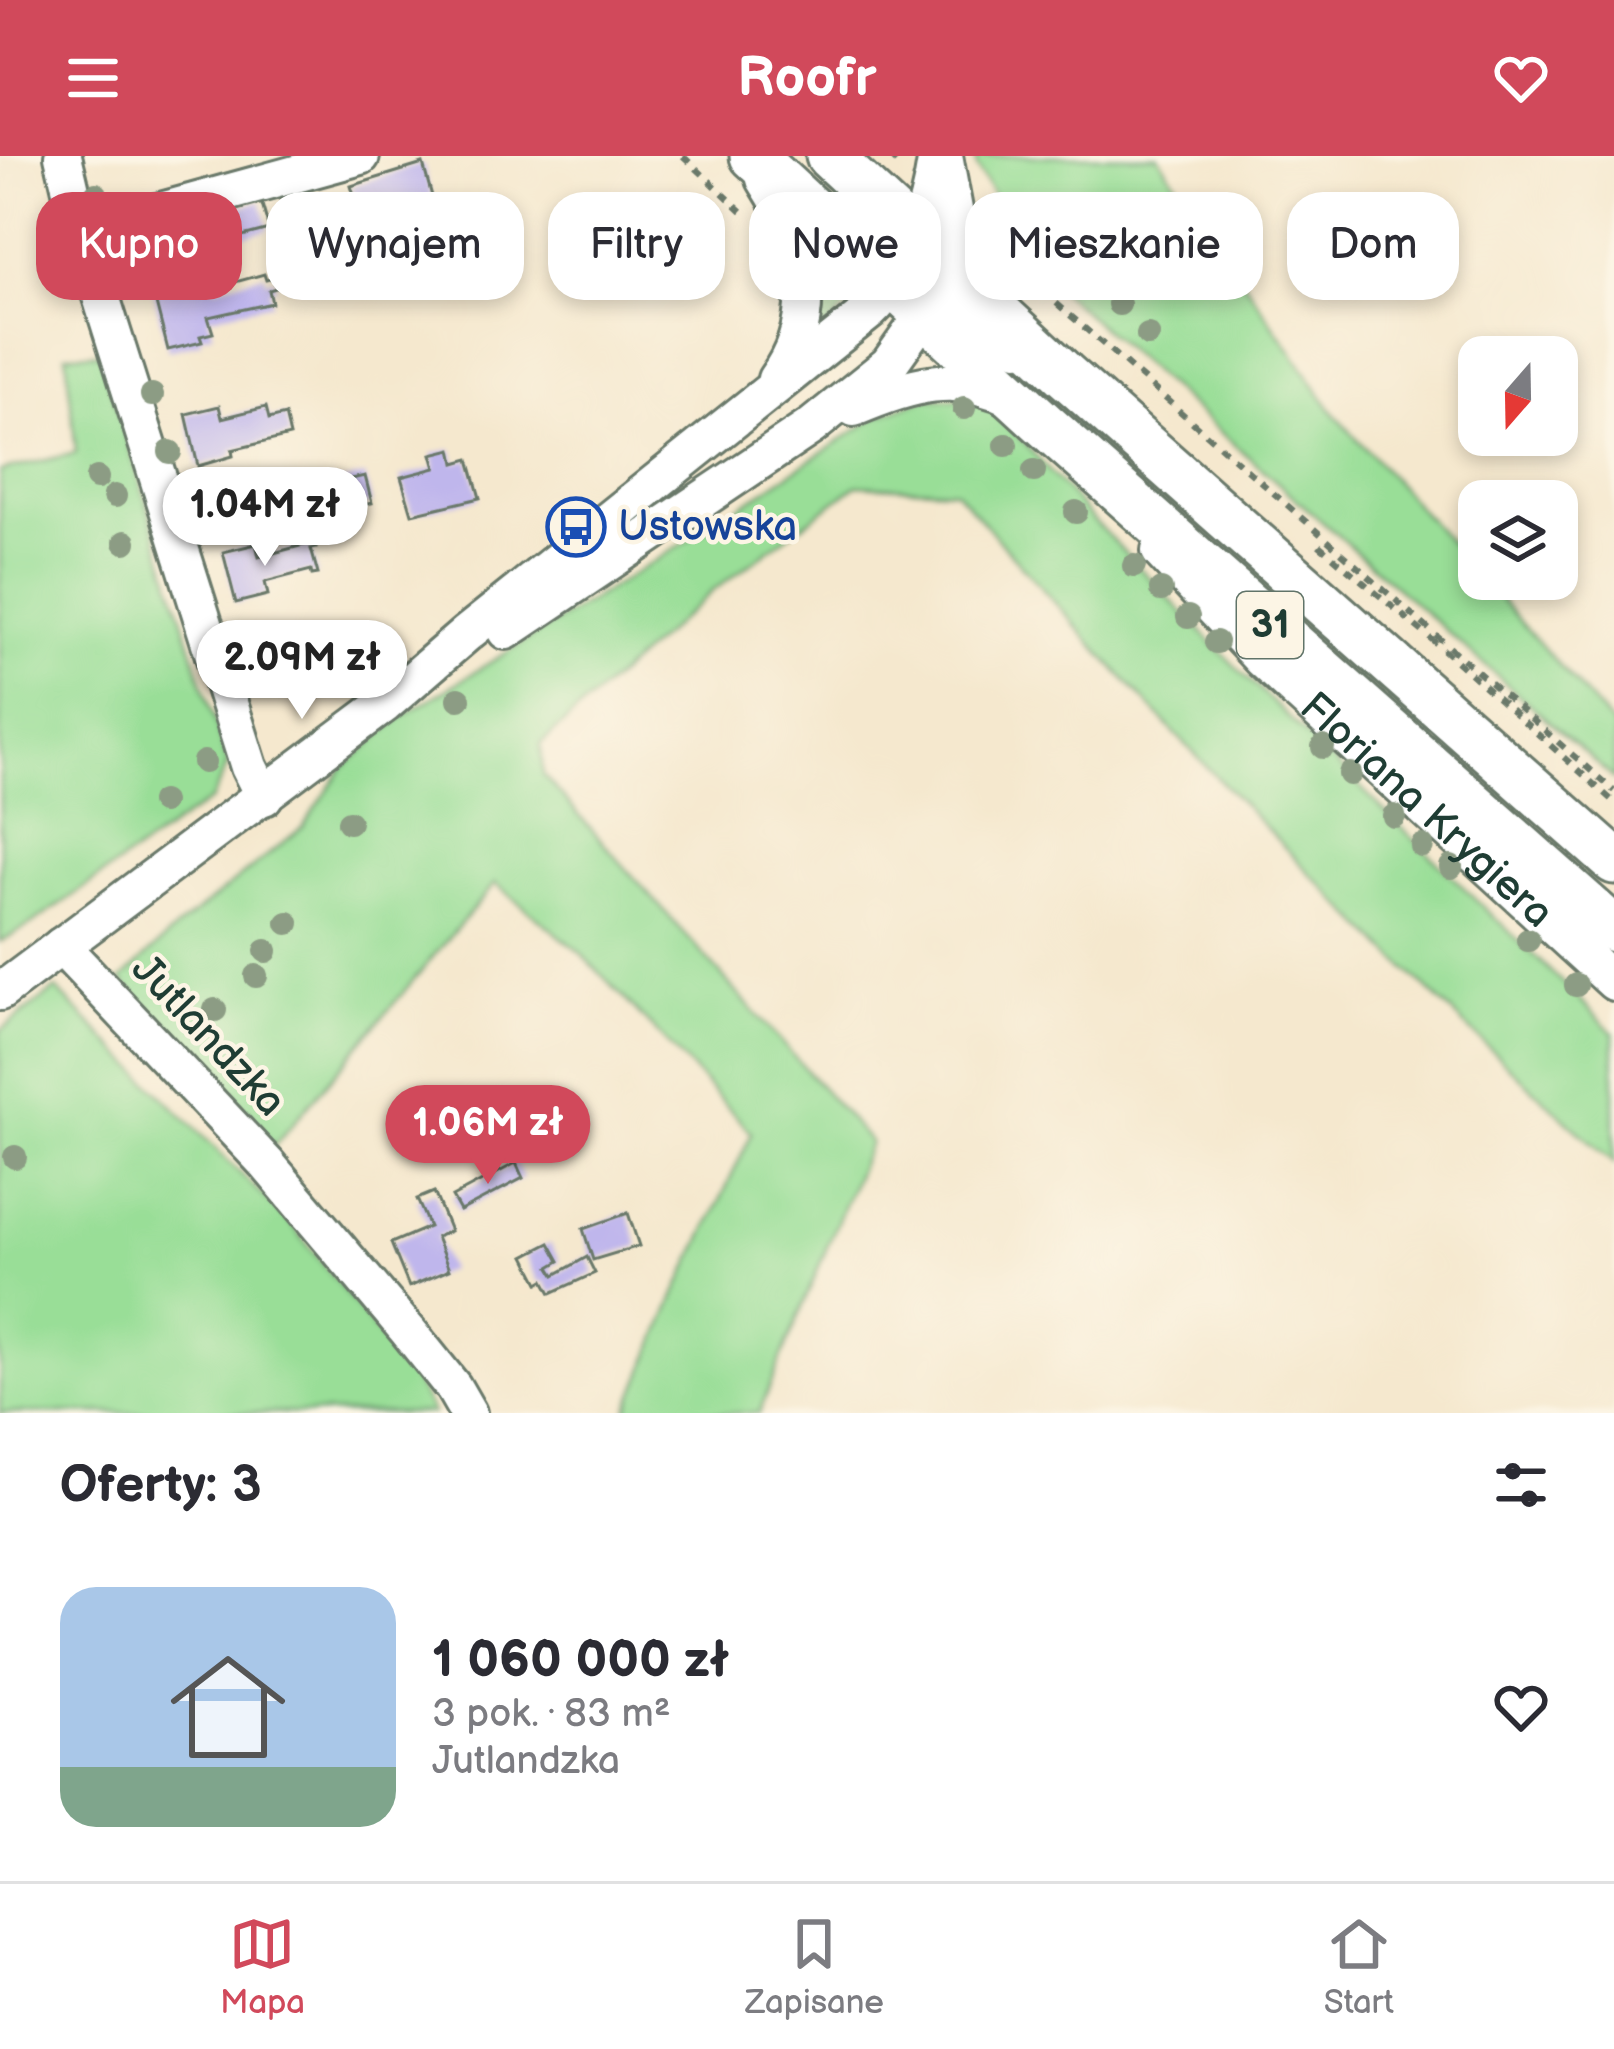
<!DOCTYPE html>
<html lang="pl">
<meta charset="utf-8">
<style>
:root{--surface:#fff;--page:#f7f7f7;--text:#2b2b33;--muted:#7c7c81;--line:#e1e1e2;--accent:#d1495b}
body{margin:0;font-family:"Balsamiq Sans",sans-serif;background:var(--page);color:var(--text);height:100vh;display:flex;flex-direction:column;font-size:45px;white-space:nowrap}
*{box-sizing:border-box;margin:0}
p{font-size:39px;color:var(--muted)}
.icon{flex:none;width:66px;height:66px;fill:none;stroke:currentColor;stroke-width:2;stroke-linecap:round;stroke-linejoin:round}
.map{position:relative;height:1257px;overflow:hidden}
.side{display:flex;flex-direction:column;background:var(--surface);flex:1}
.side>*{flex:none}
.guide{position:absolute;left:36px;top:36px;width:1542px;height:108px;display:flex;gap:24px}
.needle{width:78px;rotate:200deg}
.controls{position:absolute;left:1458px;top:180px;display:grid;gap:24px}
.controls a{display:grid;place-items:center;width:120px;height:120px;border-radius:24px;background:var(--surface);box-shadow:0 6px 18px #0003;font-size:60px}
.price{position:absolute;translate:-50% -102px;padding:0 27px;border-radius:42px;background:#fff;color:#222;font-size:39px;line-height:78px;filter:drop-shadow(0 3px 6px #0008)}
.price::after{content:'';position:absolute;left:50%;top:72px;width:36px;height:27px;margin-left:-18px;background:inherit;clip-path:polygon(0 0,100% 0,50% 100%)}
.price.active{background:var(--accent);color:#fff}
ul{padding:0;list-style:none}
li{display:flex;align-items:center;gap:36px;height:300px;padding:0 60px}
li+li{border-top:3px solid var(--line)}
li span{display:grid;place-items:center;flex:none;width:336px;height:240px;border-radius:36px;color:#555}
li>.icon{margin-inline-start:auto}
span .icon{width:144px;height:144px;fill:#fffc;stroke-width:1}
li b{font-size:51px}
h2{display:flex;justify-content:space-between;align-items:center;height:144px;padding:0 60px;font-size:51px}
.tag{padding:0 42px;border-radius:36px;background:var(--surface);box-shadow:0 6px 18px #0003;font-size:42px;line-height:108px}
.tag.active{background:var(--accent);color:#fff}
header{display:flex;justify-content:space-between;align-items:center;height:156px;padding:0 60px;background:var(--accent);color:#fff;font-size:54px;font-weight:700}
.tab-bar{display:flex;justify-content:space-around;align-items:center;height:168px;border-top:3px solid var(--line);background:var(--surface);font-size:33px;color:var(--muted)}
.tab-bar a{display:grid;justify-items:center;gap:6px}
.tab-bar .active{color:var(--accent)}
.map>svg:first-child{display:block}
.green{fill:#99de97;stroke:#5c8e66;stroke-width:3}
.building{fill:#bfb6ec}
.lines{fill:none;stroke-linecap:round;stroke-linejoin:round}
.minor-casing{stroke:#6a796a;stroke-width:42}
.major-casing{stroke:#6a796a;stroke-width:51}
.path{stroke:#6a796a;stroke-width:6;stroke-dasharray:9 9;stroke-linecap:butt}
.minor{stroke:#fff;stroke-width:36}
.major{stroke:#fff;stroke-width:45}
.tree{fill:#8c9c84}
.labels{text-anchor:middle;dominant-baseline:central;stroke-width:9;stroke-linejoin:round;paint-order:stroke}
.shield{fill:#fcf5e5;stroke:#617469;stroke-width:3}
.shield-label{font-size:39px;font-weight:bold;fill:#1f3d34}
.transit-label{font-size:42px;fill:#164399;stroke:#fcf5e5;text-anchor:start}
.street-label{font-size:42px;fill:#1f3d34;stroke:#fcf5e5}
</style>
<header><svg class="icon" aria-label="menu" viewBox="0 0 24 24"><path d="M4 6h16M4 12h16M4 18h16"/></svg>Roofr<svg class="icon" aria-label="heart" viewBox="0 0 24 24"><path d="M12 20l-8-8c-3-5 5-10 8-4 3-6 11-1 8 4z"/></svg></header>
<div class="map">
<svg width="1614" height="1257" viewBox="0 0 1614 1257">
<rect width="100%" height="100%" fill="#fcf5e5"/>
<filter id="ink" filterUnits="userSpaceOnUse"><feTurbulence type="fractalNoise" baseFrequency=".00833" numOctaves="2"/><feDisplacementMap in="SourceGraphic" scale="24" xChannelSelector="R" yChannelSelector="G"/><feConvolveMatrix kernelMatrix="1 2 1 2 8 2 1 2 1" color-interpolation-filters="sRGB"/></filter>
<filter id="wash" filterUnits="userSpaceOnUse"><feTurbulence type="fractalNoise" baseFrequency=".004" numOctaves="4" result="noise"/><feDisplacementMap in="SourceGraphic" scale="48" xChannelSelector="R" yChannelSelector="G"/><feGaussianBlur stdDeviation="2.7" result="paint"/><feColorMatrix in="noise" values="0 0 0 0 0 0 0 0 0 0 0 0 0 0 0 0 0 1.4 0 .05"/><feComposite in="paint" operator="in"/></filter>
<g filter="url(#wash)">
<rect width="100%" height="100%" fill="#f5e8ce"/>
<g class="green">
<polygon points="975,0 1158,0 1333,256 1614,571 1614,623 1024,103 1003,77 997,45 977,12"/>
<polygon points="839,107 866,135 810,186 815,124"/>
<polygon points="100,197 228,608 212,643 32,768 0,786 0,315 76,297 66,198"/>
<path d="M926 242 969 244 996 255 1088 359 1237 512 1614 877V1007C1380 797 1161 571 955 334L857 329 714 434 541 588 543 619 870 986 759 1257H626L676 1138 752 977 581 797 495 727 274 990 121 824 179 770 303 671 343 612 400 562 681 389 878 260Z"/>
<polygon points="56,833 294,1071 413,1223 433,1257 0,1257 0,875"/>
</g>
<g id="blocks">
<g class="building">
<polygon points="423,8 435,51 364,72 351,30"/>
<polygon points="261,45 269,73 235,82 228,54"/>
<polygon points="205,98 214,132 264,118 266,124 274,122 276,132 269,134 272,147 208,161 213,177 200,180 202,186 168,194 146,108 177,99 179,105"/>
<polygon points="219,250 222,262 266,251 269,263 285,259 290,280 232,294 233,300 198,310 186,258"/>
<polygon points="452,293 455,307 469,303 480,342 412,358 401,321 436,312 432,298"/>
<polygon points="365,320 372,347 333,356 327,328"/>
<polygon points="315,386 316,392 311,393 318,418 312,419 311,414 265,426 268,439 236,447 223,396 256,388 259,401"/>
<polygon points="516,1007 523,1022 460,1055 452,1041"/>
<polygon points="434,1036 450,1075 436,1081 449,1114 409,1131 391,1087 429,1071 417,1043"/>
<polygon points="628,1057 639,1090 593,1104 583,1073"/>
<polygon points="550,1087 560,1105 550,1111 555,1119 587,1101 595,1117 551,1137 544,1124 539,1127 525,1100"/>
</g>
</g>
</g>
<g filter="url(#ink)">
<use href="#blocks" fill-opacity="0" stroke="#6a796a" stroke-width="3"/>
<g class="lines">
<g class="minor-casing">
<g id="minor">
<polyline points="63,0 81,77 249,611 264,641"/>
<path d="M765 23C804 83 822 161 776 223"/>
<polyline points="81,77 361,0"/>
<polyline points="915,148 967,163 1018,191"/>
<path d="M854 252C908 229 957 213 1013 243"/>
<path id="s1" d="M1160 395 1261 503 1614 826"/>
<polyline points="506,475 812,270 889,208 933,146 954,90 955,59 944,0"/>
<polyline points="61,790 267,1008 408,1175 453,1231 468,1257"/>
<path d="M0 836 385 548 466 478 870 155C910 117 929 53 937 0"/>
</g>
</g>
<g class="major-casing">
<g id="major">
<polyline points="753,0 1044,268 1614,773"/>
<polyline points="829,0 1064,218 1614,705"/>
</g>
</g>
<g class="path">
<polyline points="683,0 742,55"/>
<polyline points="890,0 902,12"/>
<polyline points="988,66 1000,92 1015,111 1614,635"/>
<polyline points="1319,389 1437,488 1614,646"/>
</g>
<use href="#minor" class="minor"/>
<use href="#major" class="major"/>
</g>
<g class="tree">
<circle cx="96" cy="38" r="12"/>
<circle cx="1058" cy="74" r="12"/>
<circle cx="1072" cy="106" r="12"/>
<circle cx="1119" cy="148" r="12"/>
<circle cx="1148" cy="179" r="12"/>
<circle cx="152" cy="239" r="12"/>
<circle cx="964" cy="252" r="12"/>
<circle cx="1006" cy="289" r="12"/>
<circle cx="170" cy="296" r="12"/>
<circle cx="1034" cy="315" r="12"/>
<circle cx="97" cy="322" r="12"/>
<circle cx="115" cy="340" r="12"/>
<circle cx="1076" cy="356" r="12"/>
<circle cx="125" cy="386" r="12"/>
<circle cx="1134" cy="410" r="12"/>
<circle cx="1161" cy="434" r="12"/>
<circle cx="1188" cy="461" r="12"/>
<circle cx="1216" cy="486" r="12"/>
<circle cx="459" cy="543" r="12"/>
<circle cx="1323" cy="591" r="12"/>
<circle cx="204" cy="606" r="12"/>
<circle cx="1350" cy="618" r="12"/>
<circle cx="162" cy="646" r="12"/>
<circle cx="1394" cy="660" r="12"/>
<circle cx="349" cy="666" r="12"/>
<circle cx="1422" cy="690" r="12"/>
<circle cx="1451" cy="711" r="12"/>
<circle cx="288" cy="767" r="12"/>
<circle cx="1528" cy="784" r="12"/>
<circle cx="266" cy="795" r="12"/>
<circle cx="256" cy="820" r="12"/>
<circle cx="1576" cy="829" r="12"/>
<circle cx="215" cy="854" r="12"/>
<circle cx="15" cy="1001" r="12"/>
</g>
</g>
<defs>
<g id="bus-ring" transform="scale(3)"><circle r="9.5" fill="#fcf5e5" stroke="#1a4fb4" stroke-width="1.5"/><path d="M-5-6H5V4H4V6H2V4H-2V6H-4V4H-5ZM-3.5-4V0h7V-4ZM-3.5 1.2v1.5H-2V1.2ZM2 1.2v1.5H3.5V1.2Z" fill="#1a4fb4"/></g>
</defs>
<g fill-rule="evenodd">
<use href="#bus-ring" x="576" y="371"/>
</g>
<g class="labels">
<rect class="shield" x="1237" y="436" width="66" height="66" rx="9"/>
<g class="shield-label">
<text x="1270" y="469">31</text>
</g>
<g class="transit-label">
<text x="618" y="371">Ustowska</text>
</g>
<g class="street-label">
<text stroke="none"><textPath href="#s1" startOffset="372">Floriana Krygiera</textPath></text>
<text transform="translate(208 880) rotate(47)">Jutlandzka</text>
</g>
</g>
</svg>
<div class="controls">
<a><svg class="needle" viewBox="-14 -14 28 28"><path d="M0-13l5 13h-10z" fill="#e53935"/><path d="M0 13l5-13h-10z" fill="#7c7c81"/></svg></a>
<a><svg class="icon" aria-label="layers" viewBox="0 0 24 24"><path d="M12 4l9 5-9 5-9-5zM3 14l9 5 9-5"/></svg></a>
</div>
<b class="price" style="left:265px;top:413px">1.04M zł</b>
<b class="price" style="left:302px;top:566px">2.09M zł</b>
<b class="price active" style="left:488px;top:1031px">1.06M zł</b>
<div class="guide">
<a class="tag active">Kupno</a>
<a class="tag">Wynajem</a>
<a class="tag">Filtry</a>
<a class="tag">Nowe</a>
<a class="tag">Mieszkanie</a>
<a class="tag">Dom</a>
</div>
</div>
<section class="side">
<h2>Oferty: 3<svg class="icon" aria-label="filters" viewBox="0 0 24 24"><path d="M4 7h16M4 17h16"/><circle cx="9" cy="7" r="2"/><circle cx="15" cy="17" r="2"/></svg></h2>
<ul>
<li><span style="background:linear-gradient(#a9c7e8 75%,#7fa58c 0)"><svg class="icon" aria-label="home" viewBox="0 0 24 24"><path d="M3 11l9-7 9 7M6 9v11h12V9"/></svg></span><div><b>1 060 000 zł</b><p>3 pok. · 83 m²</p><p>Jutlandzka</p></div><svg class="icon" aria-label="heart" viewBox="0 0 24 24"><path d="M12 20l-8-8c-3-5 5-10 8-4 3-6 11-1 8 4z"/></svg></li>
</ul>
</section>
<nav class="tab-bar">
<a class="active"><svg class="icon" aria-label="map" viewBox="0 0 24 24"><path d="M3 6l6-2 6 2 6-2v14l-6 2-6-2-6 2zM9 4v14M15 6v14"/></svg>Mapa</a>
<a><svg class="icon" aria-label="saved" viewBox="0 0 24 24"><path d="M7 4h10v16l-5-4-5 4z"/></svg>Zapisane</a>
<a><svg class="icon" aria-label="home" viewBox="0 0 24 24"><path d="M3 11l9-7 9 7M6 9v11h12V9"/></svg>Start</a>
</nav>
